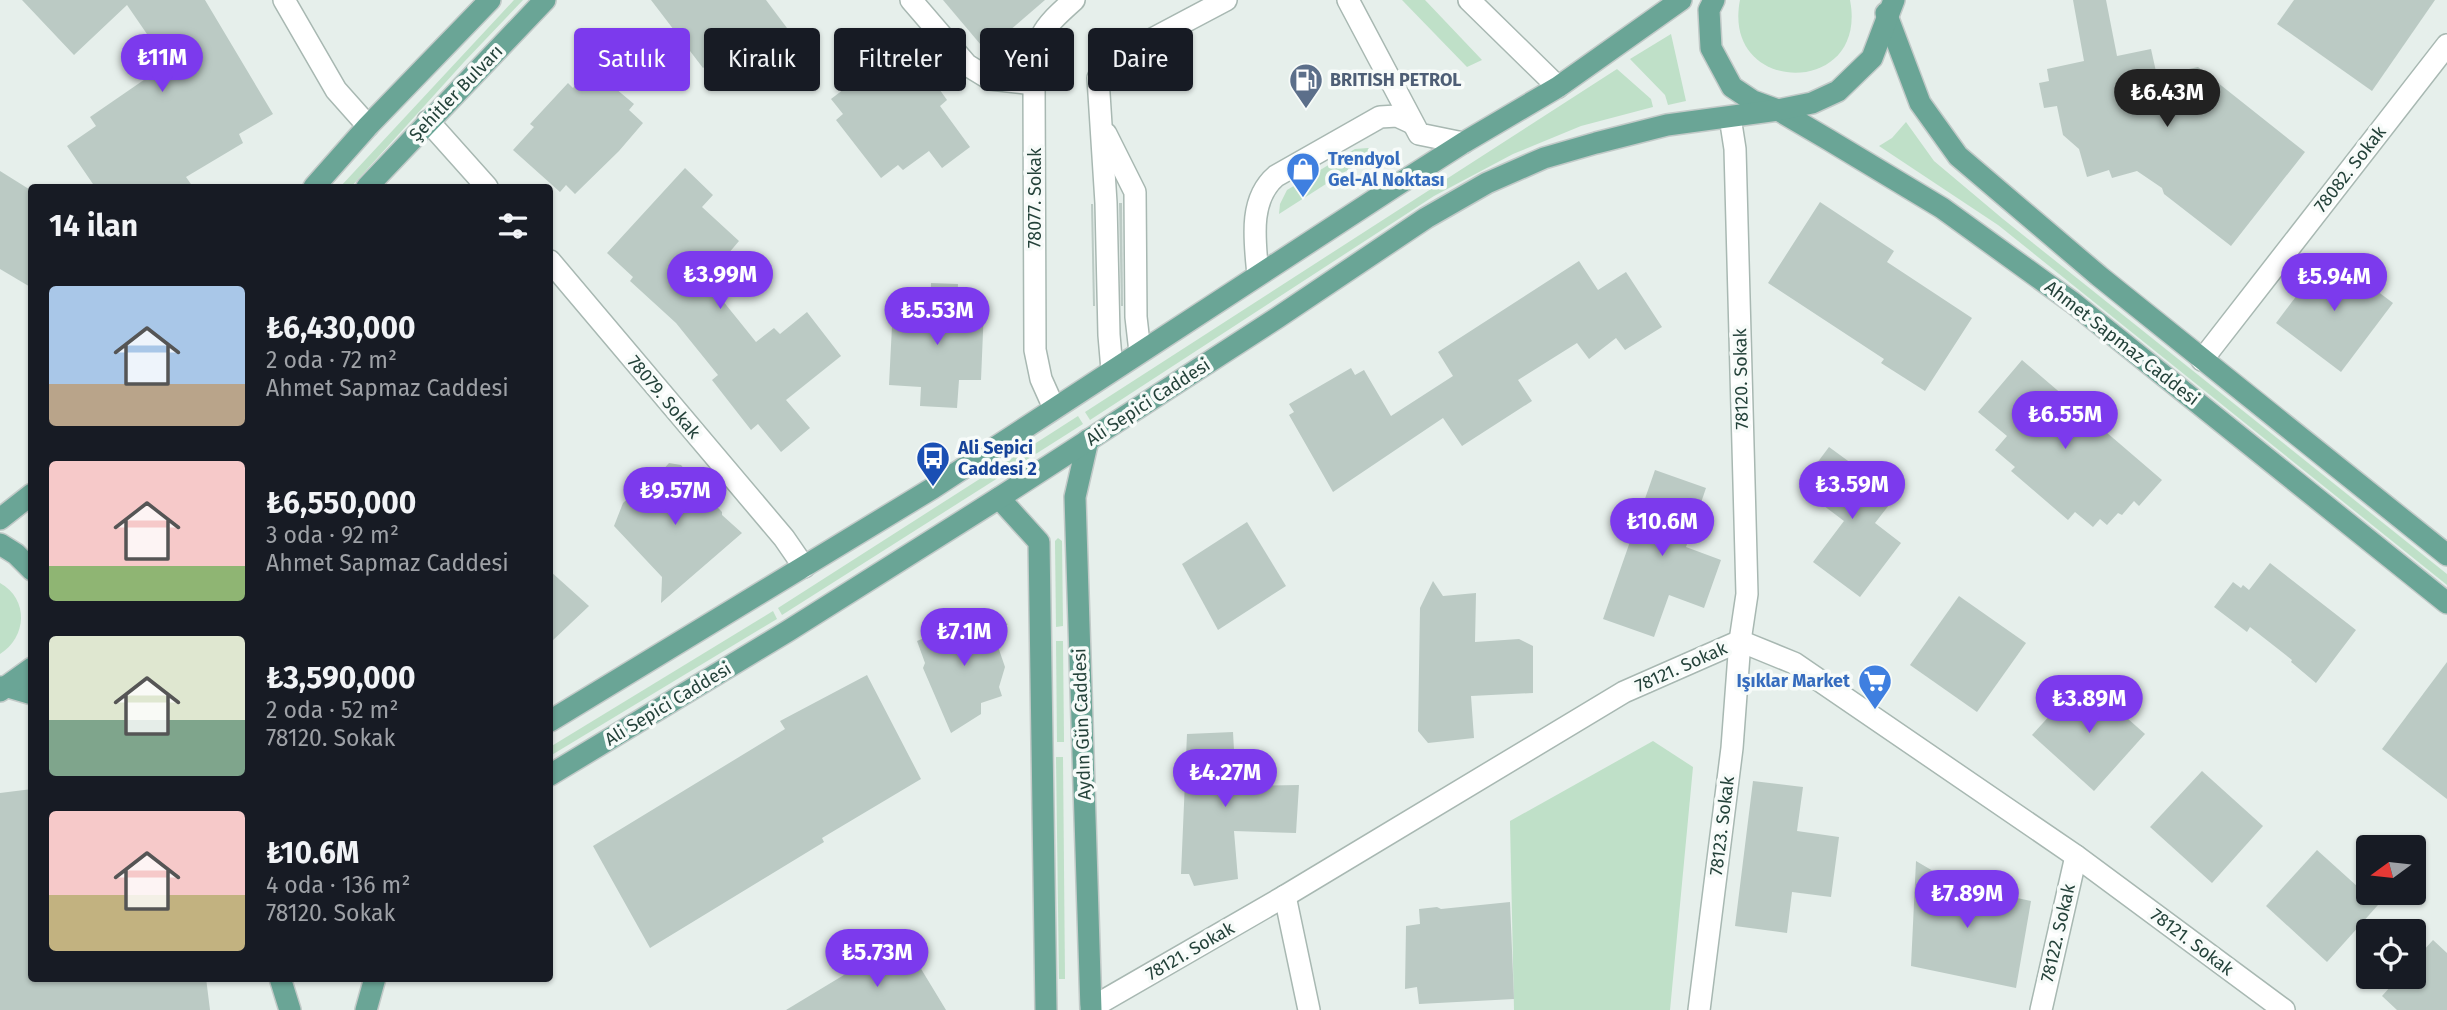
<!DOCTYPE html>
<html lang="tr">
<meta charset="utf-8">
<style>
:root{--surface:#171b24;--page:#20242c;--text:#f1f3f6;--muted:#9ea1a6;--accent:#7c3aed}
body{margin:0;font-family:"Fira Sans",sans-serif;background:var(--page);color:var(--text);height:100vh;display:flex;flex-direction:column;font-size:26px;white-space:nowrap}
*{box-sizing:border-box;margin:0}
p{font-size:23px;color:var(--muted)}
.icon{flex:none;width:38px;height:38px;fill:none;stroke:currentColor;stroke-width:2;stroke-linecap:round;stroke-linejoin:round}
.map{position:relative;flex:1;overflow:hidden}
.details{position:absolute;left:28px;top:184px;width:525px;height:798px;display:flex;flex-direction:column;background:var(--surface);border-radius:7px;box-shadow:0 2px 5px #0004}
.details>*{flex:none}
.hud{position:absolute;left:574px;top:28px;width:665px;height:63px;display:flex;gap:14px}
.needle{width:46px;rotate:255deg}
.tools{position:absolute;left:2356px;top:835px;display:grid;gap:14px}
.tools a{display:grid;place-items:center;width:70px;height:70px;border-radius:7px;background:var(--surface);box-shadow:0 2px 5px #0004;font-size:35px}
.price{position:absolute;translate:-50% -60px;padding:0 16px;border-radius:24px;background:var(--accent);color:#fff;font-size:23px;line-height:46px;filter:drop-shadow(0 2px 4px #0008)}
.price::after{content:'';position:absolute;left:50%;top:42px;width:21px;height:16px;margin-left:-10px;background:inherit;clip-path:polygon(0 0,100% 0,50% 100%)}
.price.on{background:#222;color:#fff}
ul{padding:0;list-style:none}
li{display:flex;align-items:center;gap:21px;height:175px;padding:0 21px}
li span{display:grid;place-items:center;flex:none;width:196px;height:140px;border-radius:7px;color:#555}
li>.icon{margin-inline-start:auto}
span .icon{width:84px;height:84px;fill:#fffc;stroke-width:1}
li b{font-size:30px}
h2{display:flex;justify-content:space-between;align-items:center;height:84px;padding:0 21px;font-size:30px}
.chip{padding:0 24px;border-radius:7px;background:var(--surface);box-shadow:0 2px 5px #0004;font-size:24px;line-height:63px}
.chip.on{background:var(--accent);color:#fff}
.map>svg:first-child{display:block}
.green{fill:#bfe0c8}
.building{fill:#bbcac4}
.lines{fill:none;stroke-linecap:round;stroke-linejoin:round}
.minor-casing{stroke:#a8b8b2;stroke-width:24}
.major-casing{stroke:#c2cac8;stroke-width:24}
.minor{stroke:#fff;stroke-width:21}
.major{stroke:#6aa596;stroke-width:21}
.labels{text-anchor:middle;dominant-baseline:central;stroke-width:7;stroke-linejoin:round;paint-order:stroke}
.service-label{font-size:18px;font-weight:bold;fill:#4e5e75;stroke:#f7fbf9;text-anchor:start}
.street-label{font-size:18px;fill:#24423a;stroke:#f7fbf9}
.shop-label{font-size:18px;font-weight:bold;fill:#366cbe;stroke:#f7fbf9;text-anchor:start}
.transit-label{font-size:18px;font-weight:bold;fill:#164399;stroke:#f7fbf9;text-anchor:start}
</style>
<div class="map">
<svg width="2447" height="1010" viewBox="0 0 2447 1010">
<rect width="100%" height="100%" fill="#e6efeb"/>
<g class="green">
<polygon points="514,0 523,0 464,62 351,187 340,187"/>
<polygon points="1402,0 1425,0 1482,60 1467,67"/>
<path d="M1740 0H1850C1869 98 1721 96 1740 0Z"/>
<polygon points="1671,34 1686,101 1668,105 1665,95 1630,59"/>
<polygon points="1617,69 1651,99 1653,107 1581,126 1513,154 1434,196 1090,420 1085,412"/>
<polygon points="1906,122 1934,161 2003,219 2447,574 2447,585 1998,225 1879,146 1892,138"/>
<polygon points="1368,148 1376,152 1279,214 1280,204 1287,190 1355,149"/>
<polygon points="1078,416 1083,424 782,615 778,608"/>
<polygon points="1058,538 1062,541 1063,626 1056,627 1055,541"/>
<path d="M0 583C29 599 27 637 0 654Z"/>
<polygon points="773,611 777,619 550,756 550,747"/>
<polygon points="1056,641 1063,641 1064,742 1057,742"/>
<polygon points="1653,741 1693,767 1670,1010 1514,1010 1510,821"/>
<polygon points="1056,757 1063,757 1065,979 1059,979"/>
</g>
<g class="building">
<polygon points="22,0 205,0 273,114 239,134 243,143 186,177 193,187 95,187 67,146 96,126 90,117 154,73 146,61 160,53 127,5 74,55"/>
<polygon points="651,0 766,0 793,36 765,58 751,40 725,60 721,54 703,68"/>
<polygon points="943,0 1045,0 986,51"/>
<polygon points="2073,0 2106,0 2117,56 2151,49 2157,76 2198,67 2305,152 2231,246 2164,194 2162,188 2137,171 2112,178 2109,170 2087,177 2079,149 2063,135 2057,106 2044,108 2039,83 2049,81 2047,69 2084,61"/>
<polygon points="2294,0 2435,0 2372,91 2277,24"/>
<polygon points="878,44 899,73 918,59 947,100 940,106 970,147 942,168 929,151 903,170 898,165 881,178 836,120 843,114 831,99 865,73 855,60"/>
<polygon points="591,68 634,104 629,110 643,123 619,151 575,194 566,185 560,192 513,150 534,127 530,124 568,83 573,88"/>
<polygon points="685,168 713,195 702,207 739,241 706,280 756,342 774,328 780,334 807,312 841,356 786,400 810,428 781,452 758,424 751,430 712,380 718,375 676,323 630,281 633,277 607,253"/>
<polygon points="0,171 32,191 32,288 0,269"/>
<polygon points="1820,202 1894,251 1887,262 1972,318 1925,391 1881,363 1884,359 1768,283"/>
<polygon points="1119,203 1122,203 1123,306 1121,306"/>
<polygon points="1091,204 1093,204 1095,306 1093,306"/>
<polygon points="2328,254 2393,303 2341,372 2276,323"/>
<polygon points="1579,261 1598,290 1626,272 1662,327 1625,350 1616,338 1589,359 1577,343 1518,380 1532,401 1462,446 1443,418 1333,492 1289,415 1294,412 1289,404 1351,368 1355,375 1364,370 1391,416 1453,376 1438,352"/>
<polygon points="931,283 958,284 957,306 984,308 981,380 959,380 957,408 920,406 921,387 889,385 893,306 930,308"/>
<polygon points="2022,360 2162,480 2139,506 2134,501 2122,515 2118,513 2107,525 2100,519 2093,527 2075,512 2068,520 2011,471 2015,467 1995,450 2007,436 1978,412"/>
<polygon points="1829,447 1896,496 1875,523 1901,543 1860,597 1813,562 1844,521 1799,487"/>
<polygon points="669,463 681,465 701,490 722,512 722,515 742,533 661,603 662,577 614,526 623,503 650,478 654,480"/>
<polygon points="1655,470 1706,488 1686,547 1721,560 1704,608 1669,595 1654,637 1603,619"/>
<polygon points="1247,522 1286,586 1218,630 1182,564"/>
<polygon points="2270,563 2356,630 2316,683 2291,662 2292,660 2250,627 2247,632 2214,607 2233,582 2241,588 2243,585 2249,590"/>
<polygon points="550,571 589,606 550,643"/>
<polygon points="1433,581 1443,596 1476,593 1475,642 1519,639 1533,646 1533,693 1471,696 1474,738 1428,743 1418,731 1420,608"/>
<polygon points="1959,596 2026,643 1977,712 1910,665"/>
<polygon points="980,614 1008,624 994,635 1005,667 999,687 1002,696 981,703 981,714 951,733 923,668 925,663 917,641"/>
<polygon points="2447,662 2447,799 2382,749"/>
<polygon points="867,675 921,779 822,838 824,842 650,948 593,846 785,729 780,721"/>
<polygon points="2083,679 2145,734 2094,791 2032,735"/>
<polygon points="1233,732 1236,786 1299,785 1296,833 1234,831 1238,879 1194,886 1189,874 1181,874 1187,734"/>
<polygon points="2202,771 2263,826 2212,883 2150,827"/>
<polygon points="1753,781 1803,787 1797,831 1839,837 1831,897 1792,892 1787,933 1735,926"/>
<polygon points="32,789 32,978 206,978 210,1010 0,1010 0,793"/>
<polygon points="2317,850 2378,905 2327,962 2266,906"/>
<polygon points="1916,861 1957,885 2031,901 2016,988 1911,966"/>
<polygon points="1510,902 1514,999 1419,1004 1417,987 1405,989 1406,926 1420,924 1419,909 1437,907 1441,909"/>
<polygon points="2433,940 2447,953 2447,1010 2397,1010 2382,996 2400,976 2413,976 2413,962"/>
<polygon points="909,949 946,1010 786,1010 877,955 883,967"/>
</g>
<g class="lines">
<g class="minor-casing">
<g id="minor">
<polyline points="284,0 336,90 368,126"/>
<polyline points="911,0 967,65 990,79 1034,84"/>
<polyline points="1348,0 1419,134 1463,143"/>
<polyline points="1469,0 1558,87"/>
<polyline points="428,121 487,187"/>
<polyline points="1106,134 1135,192 1136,317 1140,352"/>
<polyline points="550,261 784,538 804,567"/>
<path d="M1258 275C1255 242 1248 200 1276 176L1380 117 1397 116 1412 123"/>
<polyline points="2202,360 2447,45"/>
<polyline points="1112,370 1109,335 1106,203 1098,78 1105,64 1226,0"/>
<path d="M1054 408 1041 379 1035 350 1034 84C1038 35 1037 33 1074 0"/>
<polyline points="1285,896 1309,1010"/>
<polyline points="1091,1008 1285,896 1624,692 1740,641 1794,663 2076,856 2284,1010"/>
<polyline points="1699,1010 1732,748 1740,641 1747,594 1735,149 1730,117"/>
<polyline points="2041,1010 2076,856"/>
</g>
</g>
<g class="major-casing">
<g id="major">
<polyline points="1714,0 1709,10 1711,48 1732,87 1753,101 1778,110 1829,140 1942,208 2072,302 2447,603"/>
<polyline points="1886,13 1920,103 1958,156 2099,276 2447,555"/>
<polyline points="314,187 368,126 490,0"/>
<polyline points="367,187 545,0"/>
<polyline points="1088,440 1075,497 1091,1010"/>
<polyline points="999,498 1039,542 1046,1010"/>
<polyline points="0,519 32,494"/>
<polyline points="0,544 16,554 32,570"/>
<polyline points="0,687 8,687 32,694"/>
<polyline points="0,691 32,668"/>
<polyline points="550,721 933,488 1394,187 1463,143 1558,87 1681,0"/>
<polyline points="550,775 788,631 999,498 1277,318 1426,218 1487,183 1544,158 1596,143 1667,125 1778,110 1812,103 1838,91 1872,58 1894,0"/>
<polyline points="280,978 290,1010"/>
<polyline points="366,1010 375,978"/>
</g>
</g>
<use href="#minor" class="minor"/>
<use href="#major" class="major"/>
</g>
<defs>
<g id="fuel-pin" transform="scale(1.75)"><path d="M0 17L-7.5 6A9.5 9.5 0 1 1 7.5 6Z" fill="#5c6f8a" stroke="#f7fbf9"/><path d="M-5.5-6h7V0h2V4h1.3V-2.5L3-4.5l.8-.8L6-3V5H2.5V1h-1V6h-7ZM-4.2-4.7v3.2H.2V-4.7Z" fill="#fff"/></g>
<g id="shop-pin" transform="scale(1.75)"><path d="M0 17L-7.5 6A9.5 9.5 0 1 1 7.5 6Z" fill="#3f7fe0" stroke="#f7fbf9"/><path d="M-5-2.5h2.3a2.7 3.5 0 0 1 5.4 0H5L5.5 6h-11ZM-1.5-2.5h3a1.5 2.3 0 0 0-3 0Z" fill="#fff"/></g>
<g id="bus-pin" transform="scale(1.75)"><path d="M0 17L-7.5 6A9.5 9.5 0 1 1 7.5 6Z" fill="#1a4fb4" stroke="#f7fbf9"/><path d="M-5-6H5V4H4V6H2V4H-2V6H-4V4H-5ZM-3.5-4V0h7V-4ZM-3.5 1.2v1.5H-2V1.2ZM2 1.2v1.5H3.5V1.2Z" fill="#fff"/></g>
<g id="supermarket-pin" transform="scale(1.75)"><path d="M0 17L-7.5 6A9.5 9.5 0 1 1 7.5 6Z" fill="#3f7fe0" stroke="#f7fbf9"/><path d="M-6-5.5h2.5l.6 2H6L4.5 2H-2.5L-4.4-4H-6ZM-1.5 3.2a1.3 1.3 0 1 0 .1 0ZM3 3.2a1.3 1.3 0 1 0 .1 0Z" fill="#fff"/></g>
</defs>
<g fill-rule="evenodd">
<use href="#fuel-pin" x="1306" y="80"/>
<use href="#shop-pin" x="1303" y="169"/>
<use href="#bus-pin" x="933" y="458"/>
<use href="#supermarket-pin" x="1875" y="681"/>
</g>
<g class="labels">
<g class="service-label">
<text x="1330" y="80">BRITISH PETROL</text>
</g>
<g class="street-label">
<text transform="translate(456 93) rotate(-46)">Şehitler Bulvarı</text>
<text transform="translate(2350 169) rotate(-52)">78082. Sokak</text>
<text transform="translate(1035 198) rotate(-90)">78077. Sokak</text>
<text transform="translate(2122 343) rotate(38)">Ahmet Sapmaz Caddesi</text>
<text transform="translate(1741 379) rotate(-91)">78120. Sokak</text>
<text transform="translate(664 397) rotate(50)">78079. Sokak</text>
<text transform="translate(1148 402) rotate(-33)">Ali Sepici Caddesi</text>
<text transform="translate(1681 667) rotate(-24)">78121. Sokak</text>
<text transform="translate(668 704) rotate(-31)">Ali Sepici Caddesi</text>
<text transform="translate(1082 724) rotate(-92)">Aydın Gün Caddesi</text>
<text transform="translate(1722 826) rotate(-83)">78123. Sokak</text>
<text transform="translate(2058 933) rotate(-77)">78122. Sokak</text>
<text transform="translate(2192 942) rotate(37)">78121. Sokak</text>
<text transform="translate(1190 951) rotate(-30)">78121. Sokak</text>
</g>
<g class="shop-label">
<text x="1328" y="159">Trendyol<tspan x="1328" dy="21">Gel-Al Noktası</tspan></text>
<text x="1850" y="681" text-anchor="end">Işıklar Market</text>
</g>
<g class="transit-label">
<text x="958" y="448">Ali Sepici<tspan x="958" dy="21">Caddesi 2</tspan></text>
</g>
</g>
</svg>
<div class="tools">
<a><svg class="needle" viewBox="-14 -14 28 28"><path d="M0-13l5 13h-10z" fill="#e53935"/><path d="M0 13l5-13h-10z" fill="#9ea1a6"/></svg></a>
<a><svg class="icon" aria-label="locate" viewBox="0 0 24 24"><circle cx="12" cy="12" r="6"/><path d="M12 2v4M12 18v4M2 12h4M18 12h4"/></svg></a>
</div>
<b class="price" style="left:162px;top:94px">₺11M</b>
<b class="price on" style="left:2167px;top:129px">₺6.43M</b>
<b class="price" style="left:720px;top:311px">₺3.99M</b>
<b class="price" style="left:2334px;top:313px">₺5.94M</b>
<b class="price" style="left:937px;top:347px">₺5.53M</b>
<b class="price" style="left:2065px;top:451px">₺6.55M</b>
<b class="price" style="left:1852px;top:521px">₺3.59M</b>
<b class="price" style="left:675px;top:527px">₺9.57M</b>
<b class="price" style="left:1662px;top:558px">₺10.6M</b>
<b class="price" style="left:964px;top:668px">₺7.1M</b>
<b class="price" style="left:2089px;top:735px">₺3.89M</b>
<b class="price" style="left:1225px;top:809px">₺4.27M</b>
<b class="price" style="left:1967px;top:930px">₺7.89M</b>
<b class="price" style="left:877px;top:989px">₺5.73M</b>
<div class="hud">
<a class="chip on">Satılık</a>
<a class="chip">Kiralık</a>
<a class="chip">Filtreler</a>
<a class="chip">Yeni</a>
<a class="chip">Daire</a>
</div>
<section class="details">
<h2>14 ilan<svg class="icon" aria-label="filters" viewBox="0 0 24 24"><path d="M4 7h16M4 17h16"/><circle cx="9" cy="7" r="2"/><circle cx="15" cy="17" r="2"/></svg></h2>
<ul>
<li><span style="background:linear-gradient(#a9c7e8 70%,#b9a48a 0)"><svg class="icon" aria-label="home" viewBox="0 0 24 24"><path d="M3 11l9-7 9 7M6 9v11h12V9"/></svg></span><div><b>₺6,430,000</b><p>2 oda · 72 m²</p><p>Ahmet Sapmaz Caddesi</p></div></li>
<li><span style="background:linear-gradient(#f6c9c9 75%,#8fb573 0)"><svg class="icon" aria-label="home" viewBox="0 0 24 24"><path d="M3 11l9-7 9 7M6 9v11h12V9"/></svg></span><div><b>₺6,550,000</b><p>3 oda · 92 m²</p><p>Ahmet Sapmaz Caddesi</p></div></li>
<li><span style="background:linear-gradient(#dfe7d0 60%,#7fa58c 0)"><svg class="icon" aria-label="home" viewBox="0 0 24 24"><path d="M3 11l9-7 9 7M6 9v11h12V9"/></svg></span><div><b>₺3,590,000</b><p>2 oda · 52 m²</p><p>78120. Sokak</p></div></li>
<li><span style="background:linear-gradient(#f6c9c9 60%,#c2b280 0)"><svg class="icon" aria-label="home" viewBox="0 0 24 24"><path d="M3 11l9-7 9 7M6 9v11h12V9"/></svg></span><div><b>₺10.6M</b><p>4 oda · 136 m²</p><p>78120. Sokak</p></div></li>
</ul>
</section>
</div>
